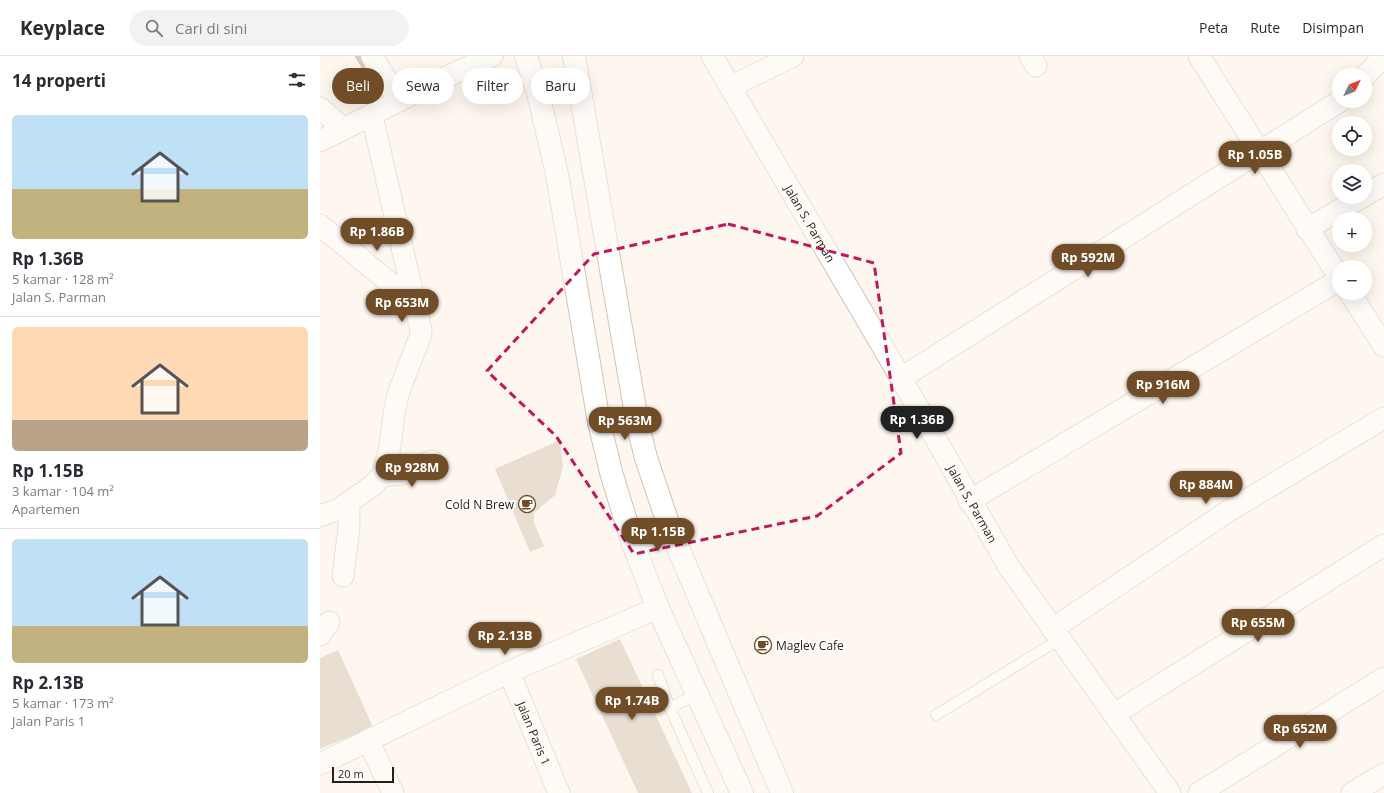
<!DOCTYPE html>
<html lang="id">
<meta charset="utf-8">
<style>
:root{--surface:#fff;--page:#f2f2f3;--text:#2b2b33;--muted:#7c7c81;--line:#e1e1e2;--accent:#714d27}
body{margin:0;font-family:"Open Sans",sans-serif;background:var(--page);color:var(--text);height:100vh;display:flex;flex-direction:column;font-size:15px;white-space:nowrap}
*{box-sizing:border-box;margin:0}
p{font-size:13px;color:var(--muted)}
.icon{flex:none;width:22px;height:22px;fill:none;stroke:currentColor;stroke-width:2;stroke-linecap:round;stroke-linejoin:round}
.map{position:relative;flex:1;overflow:hidden}
.sheet{display:flex;flex-direction:column;background:var(--surface);width:320px}
.sheet>*{flex:none}
.banner{position:absolute;left:12px;top:12px;width:380px;height:36px;display:flex;gap:8px}
.needle{width:26px;rotate:47deg}
.controls{position:absolute;left:1012px;top:12px;display:grid;gap:8px}
.controls a{display:grid;place-items:center;width:40px;height:40px;border-radius:50%;background:var(--surface);box-shadow:0 4px 16px #0002;font-size:20px}
.scale{position:absolute;left:12px;bottom:10px;width:62px;box-sizing:border-box;padding-left:4px;border:2px solid #251f19;border-top:0;font-size:11px;line-height:14px;white-space:nowrap;color:#251f19;-webkit-text-stroke:3px #fff;paint-order:stroke}
.price{position:absolute;translate:-50% -34px;padding:0 9px;border-radius:14px;background:var(--accent);color:#fff;font-size:13px;line-height:26px;filter:drop-shadow(0 1px 2px #0008)}
.price::after{content:'';position:absolute;left:50%;top:24px;width:12px;height:9px;margin-left:-6px;background:inherit;clip-path:polygon(0 0,100% 0,50% 100%)}
.price.selected{background:#222;color:#fff}
ul{padding:0;list-style:none}
li{display:grid;align-content:center;gap:8px;height:212px;padding:0 12px}
li+li{border-top:1px solid var(--line)}
li span{display:grid;place-items:center;height:124px;border-radius:6px;color:#555}
li>.icon{margin-inline-start:auto}
span .icon{width:72px;height:72px;fill:#fffc;stroke-width:1}
li b{font-size:17px}
h2{display:flex;justify-content:space-between;align-items:center;height:48px;padding:0 12px;font-size:17px}
.tag{padding:0 14px;border-radius:18px;background:var(--surface);box-shadow:0 4px 16px #0002;font-size:14px;line-height:36px}
.tag.selected{background:var(--accent);color:#fff}
header{display:flex;align-items:center;gap:24px;box-sizing:border-box;height:56px;padding:0 20px;background:var(--surface);border-bottom:1px solid var(--line)}
header strong{font-size:19px}
nav{display:flex;gap:22px;margin-inline-start:auto;font-size:14px}
.search{width:280px;height:36px;background:var(--page);display:flex;align-items:center;gap:10px;box-sizing:border-box;padding:0 14px;border-radius:22px;color:var(--muted);font-size:15px}
main{display:flex;flex:1;min-height:0}
.map>svg:first-child{display:block}
.lines{fill:none;stroke-linecap:round;stroke-linejoin:round}
.stream{stroke:#b99775;stroke-width:6}
.building{fill:#cebeae}
.lane-casing{stroke:#d3c3b4;stroke-width:12}
.street-casing{stroke:#d3c3b4;stroke-width:23}
.secondary-casing{stroke:#d3c3b4;stroke-width:24}
.lane{stroke:#fff;stroke-width:10}
.street{stroke:#fff;stroke-width:21}
.secondary{stroke:#fff;stroke-width:22}
.marked{fill:none;stroke:#c2185b;stroke-width:3;stroke-dasharray:8 5;stroke-linejoin:round}
.labels{text-anchor:middle;dominant-baseline:central;stroke-width:4;stroke-linejoin:round;paint-order:stroke}
.street-label{font-size:12px;fill:#251f19;stroke:#fff}
.poi-label{font-size:12px;fill:#251f19;stroke:#fff;text-anchor:end}
</style>
<header>
<strong>Keyplace</strong>
<div class="search"><svg class="icon" aria-label="search" viewBox="0 0 24 24"><circle cx="10" cy="10" r="6"/><path d="M15 15l6 6"/></svg>Cari di sini</div>
<nav><a>Peta</a><a>Rute</a><a>Disimpan</a></nav>
</header>
<main>
<section class="sheet">
<h2>14 properti<svg class="icon" aria-label="filters" viewBox="0 0 24 24"><path d="M4 7h16M4 17h16"/><circle cx="9" cy="7" r="2"/><circle cx="15" cy="17" r="2"/></svg></h2>
<ul>
<li><span style="background:linear-gradient(#bfe0f5 60%,#c2b280 0)"><svg class="icon" aria-label="home" viewBox="0 0 24 24"><path d="M3 11l9-7 9 7M6 9v11h12V9"/></svg></span><div><b>Rp 1.36B</b><p>5 kamar · 128 m²</p><p>Jalan S. Parman</p></div></li>
<li><span style="background:linear-gradient(#ffd9b3 75%,#b9a48a 0)"><svg class="icon" aria-label="home" viewBox="0 0 24 24"><path d="M3 11l9-7 9 7M6 9v11h12V9"/></svg></span><div><b>Rp 1.15B</b><p>3 kamar · 104 m²</p><p>Apartemen</p></div></li>
<li><span style="background:linear-gradient(#bfe0f5 70%,#c2b280 0)"><svg class="icon" aria-label="home" viewBox="0 0 24 24"><path d="M3 11l9-7 9 7M6 9v11h12V9"/></svg></span><div><b>Rp 2.13B</b><p>5 kamar · 173 m²</p><p>Jalan Paris 1</p></div></li>
</ul>
</section>
<div class="map">
<svg width="1064" height="737" viewBox="0 0 1064 737">
<rect width="100%" height="100%" fill="#fef7f0"/>
<g class="lines">
<polyline class="stream" points="38,0 56,30"/>
</g>
<g class="building">
<polygon points="240,384 243,411 235,439 214,457 214,467 224,490 210,496 175,413"/>
<polygon points="300,583 372,737 318,737 256,603"/>
<polygon points="18,594 53,671 0,693 0,602"/>
</g>
<g class="lines">
<g class="lane-casing">
<g id="lane">
<polyline points="338,619 350,652"/>
<polyline points="377,638 350,652 388,737"/>
<polyline points="616,659 740,583"/>
</g>
</g>
<g class="street-casing">
<g id="street">
<polyline points="52,0 79,45"/>
<path id="s1" d="M392 0 581 322 689 511 850 737"/>
<polyline points="710,0 716,10"/>
<polyline points="879,0 1019,221"/>
<polyline points="1045,20 1064,0"/>
<polyline points="410,31 473,0"/>
<polyline points="0,52 24,73"/>
<polyline points="0,85 120,24 172,0"/>
<polyline points="1045,139 1064,128"/>
<polyline points="0,169 94,247"/>
<polyline points="987,173 1042,141"/>
<polyline points="1030,237 1064,290"/>
<polyline points="581,322 1020,45"/>
<polyline points="62,420 82,418 112,405"/>
<polyline points="649,445 1019,224"/>
<polyline points="0,460 19,453 52,430 62,420 69,396 75,352 79,335 100,281 101,274 52,60"/>
<polyline points="23,520 29,472 29,446"/>
<polyline points="732,573 910,454 1064,362"/>
<polyline points="0,579 9,566"/>
<path id="s2" d="M189 616 239 737"/>
<polyline points="794,658 1064,489"/>
<polyline points="48,684 73,737"/>
<polyline points="0,708 189,616 338,552"/>
<polyline points="879,737 1064,622"/>
<polyline points="1032,737 1064,718"/>
</g>
</g>
<g class="secondary-casing">
<g id="secondary">
<polyline points="206,0 218,37 237,118 279,366 291,416 313,488 338,552 422,737"/>
<polyline points="254,0 318,370 326,402 350,473 462,737"/>
<polyline points="313,488 350,473"/>
</g>
</g>
<use href="#lane" class="lane"/>
<use href="#street" class="street"/>
<use href="#secondary" class="secondary"/>
</g>
<path d="M0 0H1064V737H0ZM408 168 554 207 581 397 497 460 314 498 236 380 167 315 274 198Z" fill="#fef7f0" fill-opacity=".55" fill-rule="evenodd"/>
<path class="marked" d="M408 168 554 207 581 397 497 460 314 498 236 380 167 315 274 198Z"/>
<defs>
<g id="cafe-ring" transform="scale(0.9)"><circle r="9.5" fill="#fff" stroke="#714d27" stroke-width="1.5"/><path d="M-5.5-4.5H6V0H3Q3 3.5 0 3.5H-2.5Q-5.5 3.5-5.5 0ZM3-3.2v2h1.7v-2ZM-6 4.5H4V6H-6Z" fill="#714d27"/></g>
</defs>
<g fill-rule="evenodd">
<use href="#cafe-ring" x="207" y="448"/>
<use href="#cafe-ring" x="443" y="589"/>
</g>
<g class="labels">
<g class="street-label">
<text stroke="none"><textPath href="#s1" startOffset="194">Jalan S. Parman</textPath></text>
<text stroke="none"><textPath href="#s1" startOffset="518">Jalan S. Parman</textPath></text>
<text stroke="none"><textPath href="#s2" startOffset="66">Jalan Paris 1</textPath></text>
</g>
<g class="poi-label">
<text x="194" y="448">Cold N Brew</text>
<text x="456" y="589" text-anchor="start">Maglev Cafe</text>
</g>
</g>
</svg>
<div class="controls">
<a><svg class="needle" viewBox="-14 -14 28 28"><path d="M0-13l5 13h-10z" fill="#e53935"/><path d="M0 13l5-13h-10z" fill="#7c7c81"/></svg></a>
<a><svg class="icon" aria-label="locate" viewBox="0 0 24 24"><circle cx="12" cy="12" r="6"/><path d="M12 2v4M12 18v4M2 12h4M18 12h4"/></svg></a>
<a><svg class="icon" aria-label="layers" viewBox="0 0 24 24"><path d="M12 4l9 5-9 5-9-5zM3 14l9 5 9-5"/></svg></a>
<a>+</a>
<a>−</a>
</div>
<div class="scale">20 m</div>
<b class="price" style="left:935px;top:119px">Rp 1.05B</b>
<b class="price" style="left:57px;top:196px">Rp 1.86B</b>
<b class="price" style="left:768px;top:222px">Rp 592M</b>
<b class="price" style="left:82px;top:267px">Rp 653M</b>
<b class="price" style="left:843px;top:349px">Rp 916M</b>
<b class="price selected" style="left:597px;top:384px">Rp 1.36B</b>
<b class="price" style="left:305px;top:385px">Rp 563M</b>
<b class="price" style="left:92px;top:432px">Rp 928M</b>
<b class="price" style="left:886px;top:449px">Rp 884M</b>
<b class="price" style="left:338px;top:496px">Rp 1.15B</b>
<b class="price" style="left:938px;top:587px">Rp 655M</b>
<b class="price" style="left:185px;top:600px">Rp 2.13B</b>
<b class="price" style="left:312px;top:665px">Rp 1.74B</b>
<b class="price" style="left:980px;top:693px">Rp 652M</b>
<div class="banner">
<a class="tag selected">Beli</a>
<a class="tag">Sewa</a>
<a class="tag">Filter</a>
<a class="tag">Baru</a>
</div>
</div>
</main>
